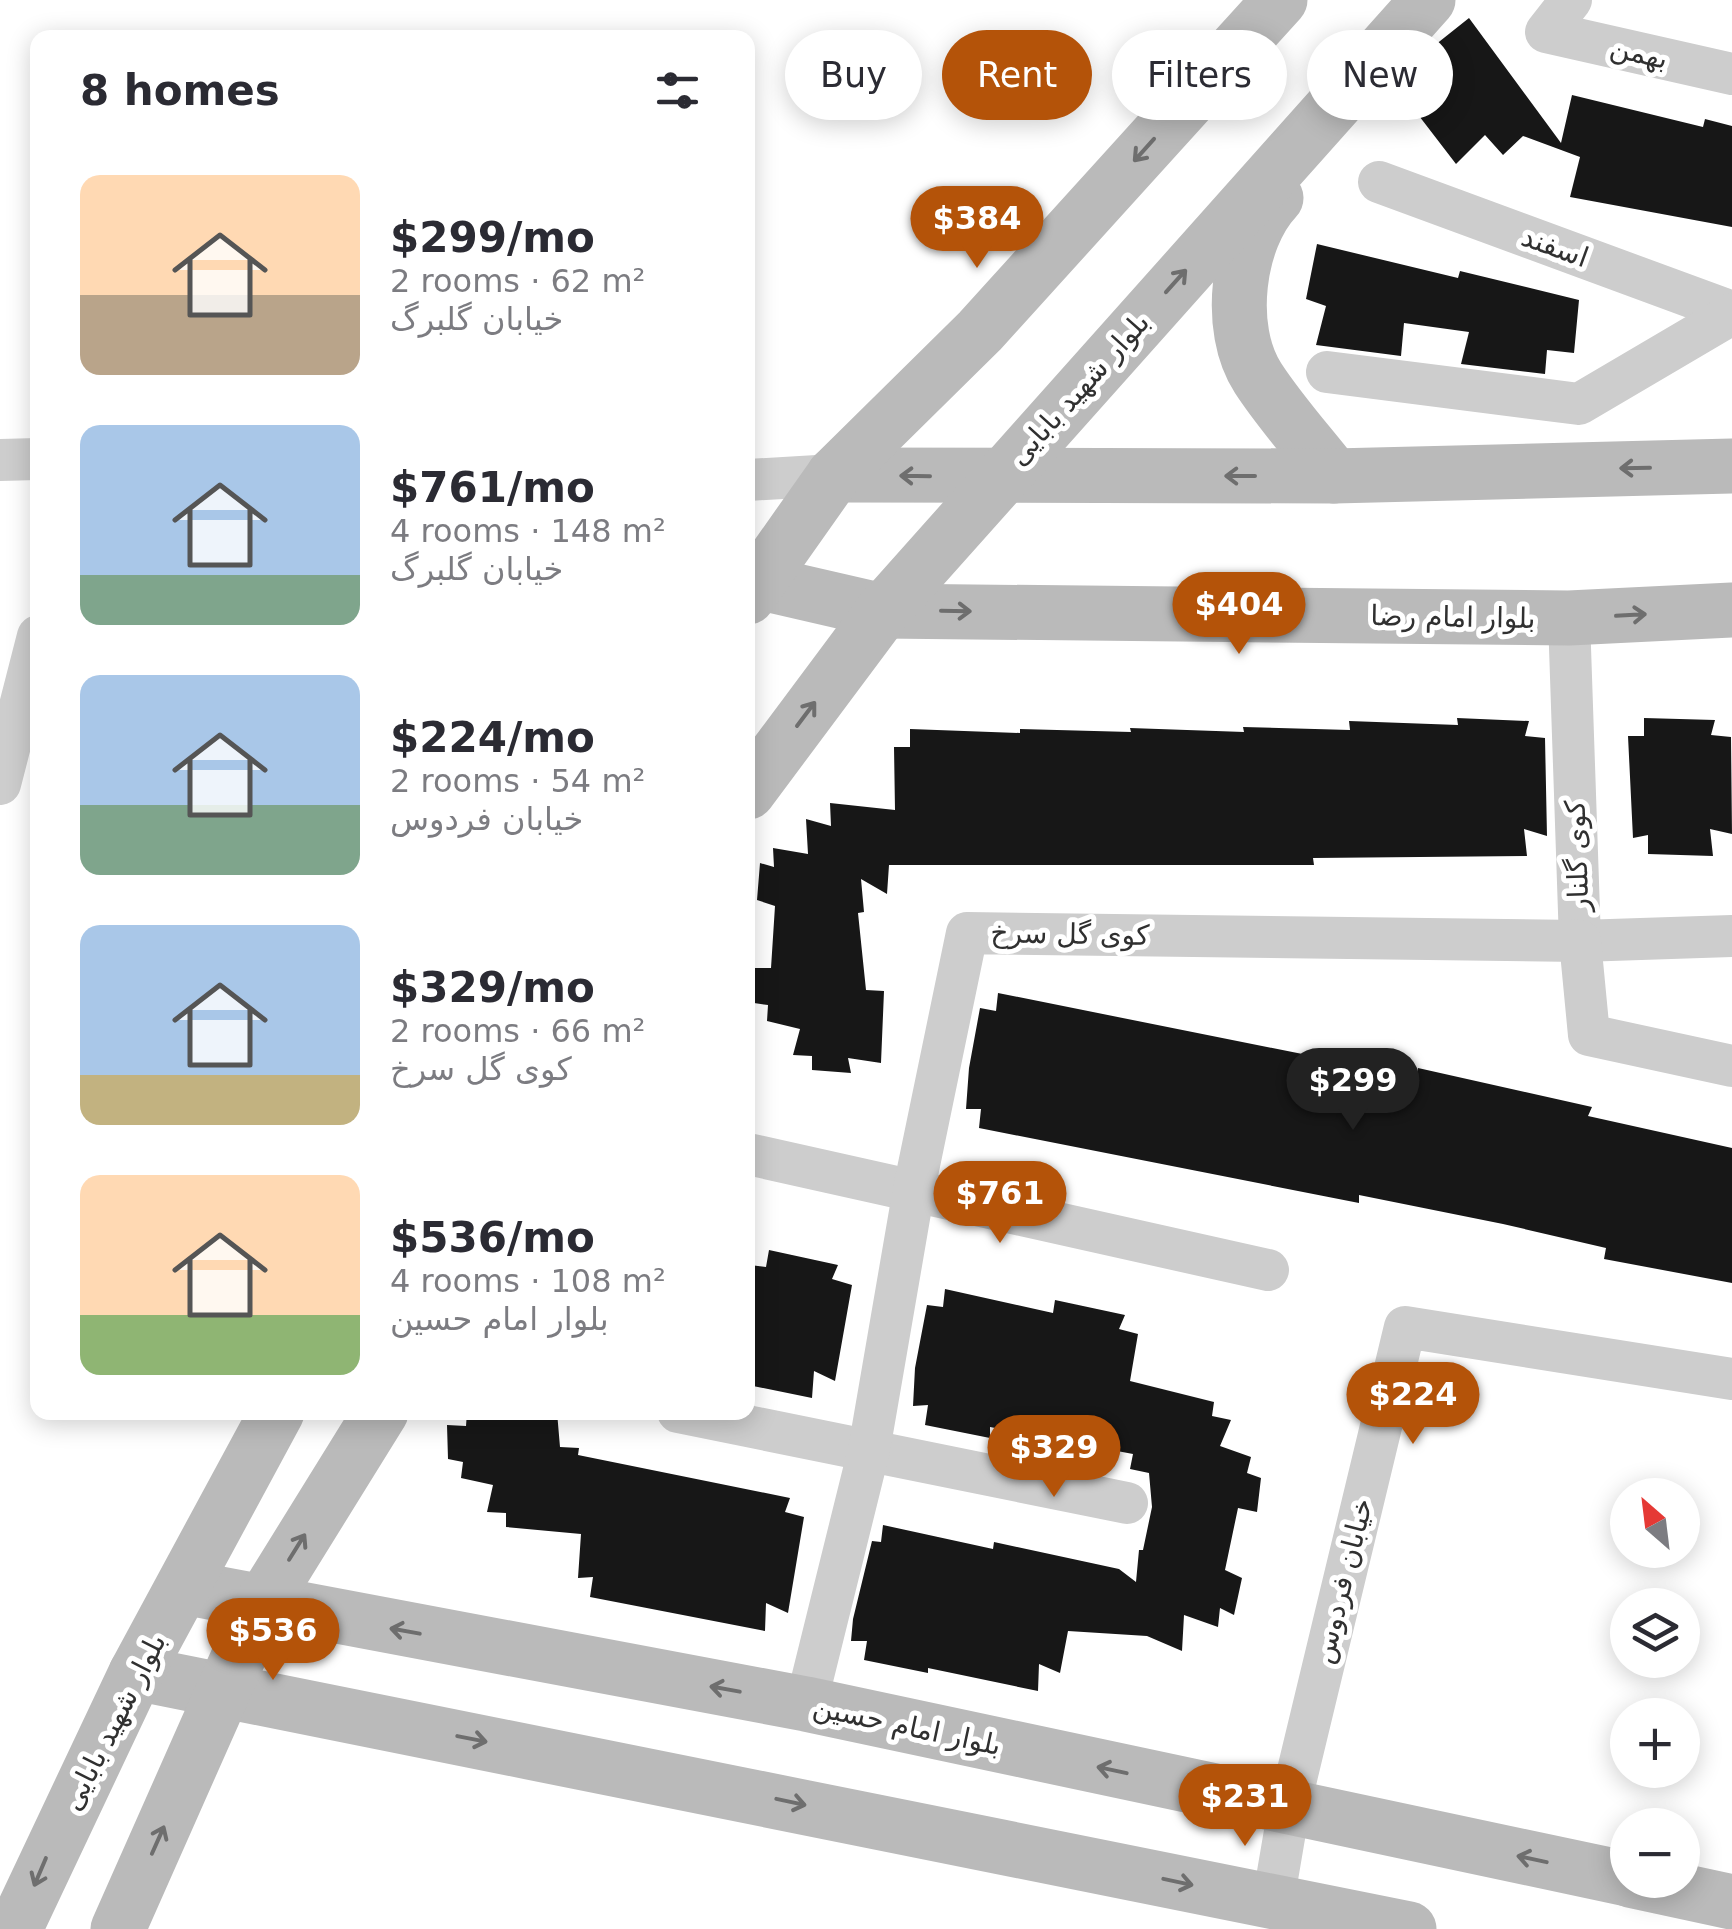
<!DOCTYPE html>
<meta charset="utf-8">
<style>
:root{--surface:#fff;--page:#f2f2f3;--text:#2b2b33;--muted:#7c7c81;--accent:#b45309}
body{margin:0;font-family:"DejaVu Sans","Noto Sans Arabic",sans-serif;background:var(--page);color:var(--text);height:100vh;display:flex;flex-direction:column;font-size:38px;white-space:nowrap}
*{box-sizing:border-box;margin:0}
p{font-size:32px;color:var(--muted)}
.icon{flex:none;width:55px;height:55px;fill:none;stroke:currentColor;stroke-width:2;stroke-linecap:round;stroke-linejoin:round}
.map{position:relative;flex:1;overflow:hidden}
.side{position:absolute;left:30px;top:30px;width:725px;height:1390px;display:flex;flex-direction:column;background:var(--surface);border-radius:20px;box-shadow:0 5px 25px #0003}
.side>*{flex:none}
.hud{position:absolute;left:785px;top:30px;width:795px;height:90px;display:flex;gap:20px}
.needle{width:65px;rotate:332deg}
.tools{position:absolute;left:1610px;top:1478px;display:grid;gap:20px}
.tools a{display:grid;place-items:center;width:90px;height:90px;border-radius:50%;background:var(--surface);box-shadow:0 5px 25px #0003;font-size:50px}
.price{position:absolute;translate:-50% -85px;padding:0 22px;border-radius:35px;background:var(--accent);color:#fff;font-size:32px;line-height:65px;filter:drop-shadow(0 2px 5px #0008)}
.price::after{content:'';position:absolute;left:50%;top:60px;width:30px;height:22px;margin-left:-15px;background:inherit;clip-path:polygon(0 0,100% 0,50% 100%)}
.price.current{background:#222;color:#fff}
ul{padding:0;list-style:none}
li{display:flex;align-items:center;gap:30px;height:250px;padding:0 50px}
li span{display:grid;place-items:center;flex:none;width:280px;height:200px;border-radius:20px;color:#555}
li>.icon{margin-inline-start:auto}
span .icon{width:120px;height:120px;fill:#fffc;stroke-width:1}
li b{font-size:42px}
h2{display:flex;justify-content:space-between;align-items:center;height:120px;padding:0 50px;font-size:42px}
.pill{padding:0 35px;border-radius:45px;background:var(--surface);box-shadow:0 5px 25px #0003;font-size:35px;line-height:90px}
.pill.current{background:var(--accent);color:#fff}
.map>svg:first-child{display:block}
.building{fill:#171717}
.lines{fill:none;stroke-linecap:round;stroke-linejoin:round}
.street{stroke:#cdcdcd;stroke-width:42}
.secondary{stroke:#bababa;stroke-width:55}
.oneway{stroke:#6e6e6e}
.labels{text-anchor:middle;dominant-baseline:central;stroke-width:10;stroke-linejoin:round;paint-order:stroke}
.street-label{font-size:28px;fill:#303030;stroke:#fff}
</style>
<div class="map">
<svg width="1732" height="1929" viewBox="0 0 1732 1929">
<rect width="100%" height="100%" fill="#fff"/>
<g class="building">
<polygon points="1469,18 1561,143 1572,95 1703,127 1705,119 1732,126 1732,227 1570,197 1580,157 1523,136 1503,155 1485,135 1456,164 1403,95 1436,71 1425,53"/>
<polygon points="1317,244 1458,278 1460,271 1579,300 1574,353 1547,350 1545,374 1461,364 1469,332 1404,323 1401,356 1316,345 1326,306 1306,299"/>
<polygon points="1457,718 1529,721 1525,736 1545,738 1547,836 1524,829 1527,856 1313,858 1314,865 889,865 887,894 861,879 864,912 858,913 866,990 884,991 881,1063 848,1058 851,1073 812,1070 812,1056 793,1055 800,1029 767,1021 768,1005 754,1003 753,968 771,968 775,906 757,900 760,863 774,867 773,848 808,854 806,819 831,826 830,803 895,810 894,747 910,747 910,729 1020,733 1020,729 1131,732 1130,728 1244,732 1243,727 1350,730 1349,721 1458,725"/>
<polygon points="1644,718 1715,720 1711,735 1731,737 1732,834 1710,829 1713,856 1648,854 1648,835 1633,838 1628,736 1644,736"/>
<polygon points="998,993 1417,1077 1418,1068 1592,1107 1588,1116 1732,1148 1732,1283 1604,1259 1606,1248 1503,1224 1359,1195 1359,1203 979,1128 981,1109 966,1109 969,1068 980,1008 996,1011"/>
<polygon points="769,1250 838,1265 832,1279 852,1285 835,1381 814,1371 812,1398 748,1385 748,1282 750,1265 766,1267"/>
<polygon points="945,1289 1053,1313 1055,1300 1125,1315 1119,1329 1138,1334 1130,1381 1214,1402 1212,1416 1231,1420 1220,1446 1251,1457 1247,1473 1261,1478 1257,1512 1238,1508 1225,1570 1242,1578 1234,1615 1220,1608 1218,1627 1184,1615 1182,1651 1147,1636 1068,1631 1060,1673 1039,1664 1038,1691 928,1668 928,1673 864,1660 867,1641 851,1641 853,1619 872,1541 881,1542 883,1525 993,1549 994,1542 1119,1569 1136,1582 1139,1550 1143,1550 1152,1507 1149,1473 1130,1469 1133,1454 990,1427 990,1438 925,1425 928,1405 913,1406 915,1368 927,1305 943,1307"/>
<polygon points="467,1412 557,1412 560,1447 579,1448 578,1455 790,1498 785,1512 804,1517 788,1613 766,1603 765,1631 590,1597 593,1577 578,1578 581,1534 506,1527 506,1513 487,1512 493,1485 461,1478 463,1462 448,1459 447,1425 466,1426"/>
</g>
<g class="lines">
<g class="street">
<polyline points="1571,0 1546,32 1732,74"/>
<polyline points="1379,182 1732,312"/>
<polyline points="1327,372 1579,404 1732,314"/>
<polyline points="0,460 38,459"/>
<polyline points="748,480 834,475"/>
<polyline points="1569,618 1580,941 1732,936"/>
<polyline points="0,784 38,636"/>
<polyline points="748,1154 1268,1270"/>
<polyline points="678,1412 1127,1503"/>
<polyline points="806,1704 869,1450 914,1189 967,933 1580,941 1589,1035 1732,1066"/>
<polyline points="1273,1902 1289,1808 1405,1327 1732,1379"/>
</g>
<g class="secondary">
<path d="M1276 198C1237 239 1226 329 1258 378 1280 412 1309 444 1334 476"/>
<polyline points="834,475 1334,476 1732,466"/>
<polyline points="757,582 883,611 1569,618 1732,610"/>
<polyline points="748,597 834,475 980,331 1280,0"/>
<polyline points="748,792 883,611 1428,0"/>
<polyline points="183,1587 806,1704 1628,1879"/>
<polyline points="136,1673 1409,1929"/>
<polyline points="1630,1880 1732,1902"/>
<polyline points="15,1929 136,1673 277,1412"/>
<polyline points="118,1929 262,1604 381,1412"/>
</g>
</g>
<defs><path id="oneway-shaft" d="M-6 0H5M1.5-3L5.5 0L1.5 3" fill="none" stroke-width="1.6" stroke-linecap="round" stroke-linejoin="round" transform="scale(2.5)"/></defs>
<g class="oneway">
<use href="#oneway-shaft" transform="translate(1144 150) rotate(132)"/>
<use href="#oneway-shaft" transform="translate(1176 281) rotate(-48)"/>
<use href="#oneway-shaft" transform="translate(1635 468) rotate(179)"/>
<use href="#oneway-shaft" transform="translate(915 476) rotate(-179)"/>
<use href="#oneway-shaft" transform="translate(1240 476) rotate(180)"/>
<use href="#oneway-shaft" transform="translate(956 611) rotate(1)"/>
<use href="#oneway-shaft" transform="translate(1631 615) rotate(-3)"/>
<use href="#oneway-shaft" transform="translate(806 714) rotate(-53)"/>
<use href="#oneway-shaft" transform="translate(297 1547) rotate(-58)"/>
<use href="#oneway-shaft" transform="translate(405 1631) rotate(-170)"/>
<use href="#oneway-shaft" transform="translate(725 1689) rotate(-170)"/>
<use href="#oneway-shaft" transform="translate(472 1739) rotate(11)"/>
<use href="#oneway-shaft" transform="translate(1112 1770) rotate(-168)"/>
<use href="#oneway-shaft" transform="translate(791 1802) rotate(12)"/>
<use href="#oneway-shaft" transform="translate(158 1840) rotate(-66)"/>
<use href="#oneway-shaft" transform="translate(1532 1859) rotate(-168)"/>
<use href="#oneway-shaft" transform="translate(40 1872) rotate(113)"/>
<use href="#oneway-shaft" transform="translate(1178 1882) rotate(12)"/>
</g>
<g class="labels">
<g class="street-label">
<text transform="translate(1639 53) rotate(13)">بهمن</text>
<text transform="translate(1555 247) rotate(20)">اسفند</text>
<text transform="translate(1079 389) rotate(-48)">بلوار شهید بابایی</text>
<text transform="translate(1453 617) rotate(1)">بلوار امام رضا</text>
<text transform="translate(1577 856) rotate(-92)">کوی گلنار</text>
<text transform="translate(1070 934) rotate(1)">کوی گل سرخ</text>
<text transform="translate(1343 1581) rotate(-76)">خیابان فردوس</text>
<text transform="translate(114 1722) rotate(-63)">بلوار شهید بابایی</text>
<text transform="translate(907 1726) rotate(12)">بلوار امام حسین</text>
</g>
</g>
</svg>
<div class="tools">
<a><svg class="needle" viewBox="-14 -14 28 28"><path d="M0-13l5 13h-10z" fill="#e53935"/><path d="M0 13l5-13h-10z" fill="#7c7c81"/></svg></a>
<a><svg class="icon" aria-label="layers" viewBox="0 0 24 24"><path d="M12 4l9 5-9 5-9-5zM3 14l9 5 9-5"/></svg></a>
<a>+</a>
<a>−</a>
</div>
<b class="price" style="left:977px;top:271px">$384</b>
<b class="price" style="left:1239px;top:657px">$404</b>
<b class="price current" style="left:1353px;top:1133px">$299</b>
<b class="price" style="left:1000px;top:1246px">$761</b>
<b class="price" style="left:1413px;top:1447px">$224</b>
<b class="price" style="left:1054px;top:1500px">$329</b>
<b class="price" style="left:273px;top:1683px">$536</b>
<b class="price" style="left:1245px;top:1849px">$231</b>
<div class="hud">
<a class="pill">Buy</a>
<a class="pill current">Rent</a>
<a class="pill">Filters</a>
<a class="pill">New</a>
</div>
<section class="side">
<h2>8 homes<svg class="icon" aria-label="filters" viewBox="0 0 24 24"><path d="M4 7h16M4 17h16"/><circle cx="9" cy="7" r="2"/><circle cx="15" cy="17" r="2"/></svg></h2>
<ul>
<li><span style="background:linear-gradient(#ffd9b3 60%,#b9a48a 0)"><svg class="icon" aria-label="home" viewBox="0 0 24 24"><path d="M3 11l9-7 9 7M6 9v11h12V9"/></svg></span><div><b>$299/mo</b><p>2 rooms · 62 m²</p><p>خیابان گلبرگ</p></div></li>
<li><span style="background:linear-gradient(#a9c7e8 75%,#7fa58c 0)"><svg class="icon" aria-label="home" viewBox="0 0 24 24"><path d="M3 11l9-7 9 7M6 9v11h12V9"/></svg></span><div><b>$761/mo</b><p>4 rooms · 148 m²</p><p>خیابان گلبرگ</p></div></li>
<li><span style="background:linear-gradient(#a9c7e8 65%,#7fa58c 0)"><svg class="icon" aria-label="home" viewBox="0 0 24 24"><path d="M3 11l9-7 9 7M6 9v11h12V9"/></svg></span><div><b>$224/mo</b><p>2 rooms · 54 m²</p><p>خیابان فردوس</p></div></li>
<li><span style="background:linear-gradient(#a9c7e8 75%,#c2b280 0)"><svg class="icon" aria-label="home" viewBox="0 0 24 24"><path d="M3 11l9-7 9 7M6 9v11h12V9"/></svg></span><div><b>$329/mo</b><p>2 rooms · 66 m²</p><p>کوی گل سرخ</p></div></li>
<li><span style="background:linear-gradient(#ffd9b3 70%,#8fb573 0)"><svg class="icon" aria-label="home" viewBox="0 0 24 24"><path d="M3 11l9-7 9 7M6 9v11h12V9"/></svg></span><div><b>$536/mo</b><p>4 rooms · 108 m²</p><p>بلوار امام حسین</p></div></li>
</ul>
</section>
</div>
